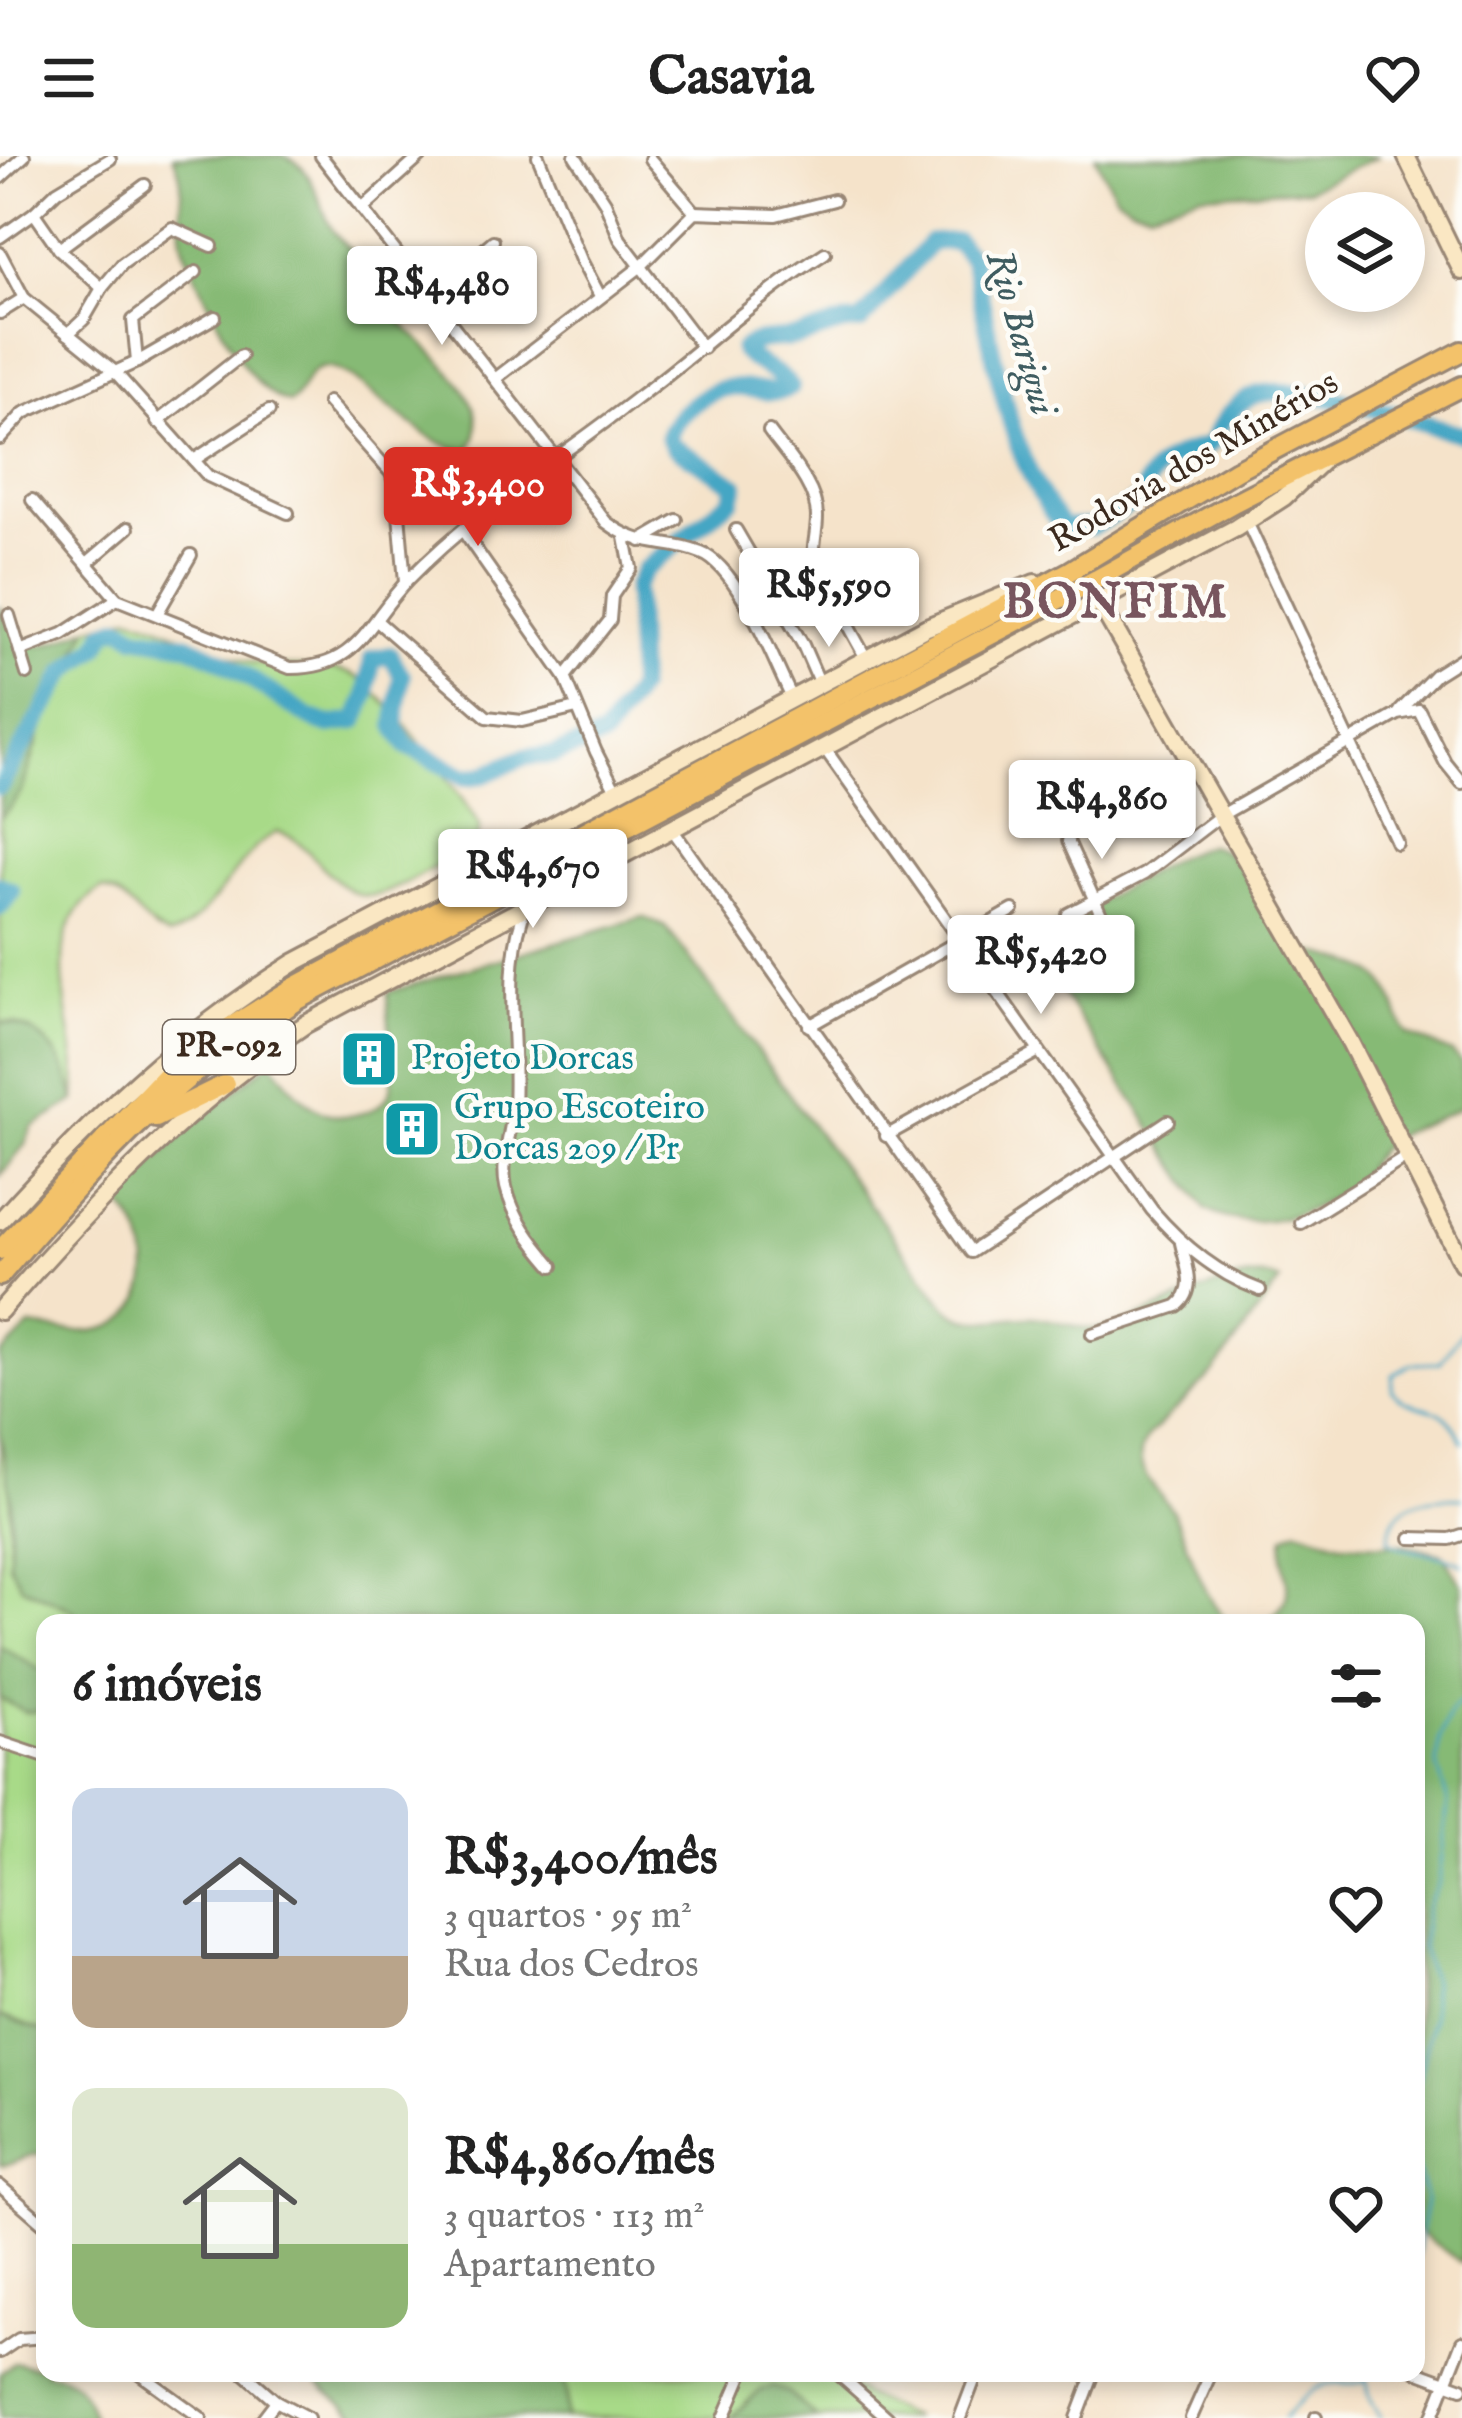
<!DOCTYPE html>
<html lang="pt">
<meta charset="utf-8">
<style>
:root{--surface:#fff;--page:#f6f6f6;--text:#222;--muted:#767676;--accent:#d93025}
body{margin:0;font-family:"IM FELL English",serif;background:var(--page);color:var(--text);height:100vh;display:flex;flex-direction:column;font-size:45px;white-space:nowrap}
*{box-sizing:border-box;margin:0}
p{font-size:39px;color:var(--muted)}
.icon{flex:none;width:66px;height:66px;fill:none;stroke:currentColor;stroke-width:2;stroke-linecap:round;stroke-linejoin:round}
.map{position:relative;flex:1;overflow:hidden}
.details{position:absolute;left:36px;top:1458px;width:1389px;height:768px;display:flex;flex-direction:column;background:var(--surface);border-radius:24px;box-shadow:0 6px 18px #0003}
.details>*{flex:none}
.controls{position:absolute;left:1305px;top:36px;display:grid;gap:24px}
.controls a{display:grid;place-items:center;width:120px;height:120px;border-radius:50%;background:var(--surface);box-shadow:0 6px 18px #0003;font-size:60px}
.price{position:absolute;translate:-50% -102px;padding:0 27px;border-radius:12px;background:#fff;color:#222;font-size:39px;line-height:78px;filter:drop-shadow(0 3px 6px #0008)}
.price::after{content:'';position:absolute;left:50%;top:72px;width:36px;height:27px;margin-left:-18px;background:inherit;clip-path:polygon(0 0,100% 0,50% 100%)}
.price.active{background:var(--accent);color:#fff}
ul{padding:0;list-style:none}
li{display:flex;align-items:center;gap:36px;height:300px;padding:0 36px}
li span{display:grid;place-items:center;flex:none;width:336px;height:240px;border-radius:24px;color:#555}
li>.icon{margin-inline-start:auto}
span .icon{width:144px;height:144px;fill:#fffc;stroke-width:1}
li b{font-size:51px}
h2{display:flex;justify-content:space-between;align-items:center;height:144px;padding:0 36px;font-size:51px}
header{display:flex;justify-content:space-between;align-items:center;height:156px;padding:0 36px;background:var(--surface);font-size:54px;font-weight:800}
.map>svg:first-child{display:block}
.green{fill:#a8da88;stroke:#728253;stroke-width:3}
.forest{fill:#86ba74;stroke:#607249;stroke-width:3}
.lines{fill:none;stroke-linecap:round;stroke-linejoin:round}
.stream{stroke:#44a6c4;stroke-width:3}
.river{stroke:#44a6c4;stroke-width:18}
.street-casing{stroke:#988674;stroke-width:16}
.secondary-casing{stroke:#988674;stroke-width:22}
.primary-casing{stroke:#988674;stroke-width:24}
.street{stroke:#fff;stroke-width:10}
.secondary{stroke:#fae7c3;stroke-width:16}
.primary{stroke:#f3c26a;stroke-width:18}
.labels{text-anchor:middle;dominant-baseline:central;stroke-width:9;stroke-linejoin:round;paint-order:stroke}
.shield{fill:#fdfcf7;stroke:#75695f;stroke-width:3}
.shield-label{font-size:33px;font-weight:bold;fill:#3b2a1e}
.street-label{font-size:36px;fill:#3b2a1e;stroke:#fdfcf7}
.culture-label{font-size:36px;fill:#0d838f;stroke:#fdfcf7;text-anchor:start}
.water-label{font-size:39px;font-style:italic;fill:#3f5c60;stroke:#fdfcf7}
.district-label{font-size:48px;font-weight:bold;letter-spacing:3px;fill:#78555e;stroke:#fdfcf7}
</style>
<header><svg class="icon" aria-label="menu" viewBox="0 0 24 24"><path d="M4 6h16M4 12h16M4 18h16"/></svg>Casavia<svg class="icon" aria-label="heart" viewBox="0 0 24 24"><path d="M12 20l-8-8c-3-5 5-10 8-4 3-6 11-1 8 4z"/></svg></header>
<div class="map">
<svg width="1462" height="2262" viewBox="0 0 1462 2262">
<rect width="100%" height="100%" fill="#fdfcf7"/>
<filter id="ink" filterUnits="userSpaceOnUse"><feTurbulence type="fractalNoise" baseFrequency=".00833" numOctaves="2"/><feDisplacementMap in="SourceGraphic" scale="24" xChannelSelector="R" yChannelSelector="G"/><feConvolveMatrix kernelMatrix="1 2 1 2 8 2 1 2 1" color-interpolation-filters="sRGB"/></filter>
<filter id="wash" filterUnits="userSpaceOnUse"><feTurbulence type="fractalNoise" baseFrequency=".004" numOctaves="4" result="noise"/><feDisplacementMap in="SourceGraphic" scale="48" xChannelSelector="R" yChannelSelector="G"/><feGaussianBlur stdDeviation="2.7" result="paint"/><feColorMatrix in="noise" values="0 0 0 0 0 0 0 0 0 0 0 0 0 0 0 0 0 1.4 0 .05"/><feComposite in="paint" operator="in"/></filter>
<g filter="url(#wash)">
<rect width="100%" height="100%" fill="#f5e3ca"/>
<g class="green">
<path d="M130 460C172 470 208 496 250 506 283 514 320 506 351 518 380 530 465 641 480 672 475 696 454 702 433 712 372 744 364 757 314 702 303 690 295 680 277 676 235 697 212 767 169 780 141 771 131 739 102 733 28 776 83 876 75 945L70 926 16 868 0 866V663L22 635 41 574 89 472Z"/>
<polygon points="0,1276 10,1328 9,1391 22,1431 68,1451 86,1467 45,1467 45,1518 0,1490"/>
<polygon points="0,1542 38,1555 45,1547 45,1876 0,1860"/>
<path d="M562 2217H832L863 2238 914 2262H817C778 2225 768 2224 730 2262H566L567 2236Z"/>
</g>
<g class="forest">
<path d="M173 0C194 0 269 0 284 0 316 10 318 53 334 76 341 86 351 94 359 104 368 116 374 131 382 144 404 180 506 241 469 294 418 295 354 203 321 212 304 217 303 238 290 247 242 236 206 138 185 96 173 61 191 36 173 0Z"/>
<polygon points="1095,0 1379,0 1308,33 1201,38 1150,54 1131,50 1115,39"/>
<path d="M0 450C29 505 37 493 89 472L41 574 22 635 0 663Z"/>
<path d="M1208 689C1245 696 1262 753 1284 780 1305 804 1360 797 1384 827 1395 841 1397 862 1407 878L1452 897 1462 907V950C1441 964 1414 968 1393 982 1376 992 1369 1011 1355 1025 1319 1059 1250 1079 1205 1053L1038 800C1036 785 1045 778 1056 769L1179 700Z"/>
<path d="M643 761 665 771 681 791 938 1141C947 1151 954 1159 967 1163 988 1168 1010 1160 1032 1161 1055 1162 1083 1176 1105 1172 1149 1165 1238 1104 1280 1125L1214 1216 1148 1280C1143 1289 1139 1297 1141 1307 1144 1325 1164 1340 1173 1356 1193 1391 1198 1440 1231 1467H86L68 1451 22 1431 9 1408 11 1344 0 1276V1200L30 1171C52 1173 76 1178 98 1174 146 1166 156 1115 139 1075 133 1063 124 1053 116 1044L192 969 271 905C296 936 318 971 363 957 376 953 387 946 391 933 398 903 385 867 388 836Z"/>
<path d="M0 866C47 871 65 903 75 945L32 971 24 990 0 1020Z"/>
<path d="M1298 1373 1344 1388 1405 1389 1443 1398 1462 1429V2107L1416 2074V1467H1261C1308 1442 1276 1417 1284 1380Z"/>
<polygon points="0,1490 45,1517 45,1547 38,1555 25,1556 0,1542"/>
<path d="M0 1860 45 1876V2000C28 1994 17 2009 0 2009Z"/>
<path d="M14 2206 45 2213V2217C74 2217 86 2236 93 2262H0V2217Z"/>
<polygon points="306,2217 562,2217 567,2236 566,2262 359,2262"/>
<polygon points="773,2231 786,2235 817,2262 730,2262 761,2234"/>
</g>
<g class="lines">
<g class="stream">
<path d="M1462 1175 1440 1207 1411 1208 1393 1219 1392 1234C1415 1261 1444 1240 1462 1286"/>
<path d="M1462 1342C1430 1341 1391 1343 1389 1385 1411 1400 1439 1394 1462 1408"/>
<polyline points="1416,1935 1432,1862 1432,1825 1421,1789 1427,1752 1439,1725 1448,1645 1437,1610 1440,1581 1451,1554 1462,1545"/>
<polyline points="1416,2010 1426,2044 1416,2104"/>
<polyline points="1365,2217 1370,2242 1381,2262"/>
<path d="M1284 2262C1297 2248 1313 2228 1334 2227 1347 2226 1351 2230 1364 2224"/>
</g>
<g class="river">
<path d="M0 630 66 516 98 491 106 475 121 470 135 480 186 488 219 503 310 562 329 569 356 565 367 539 372 503 390 499 402 520 395 570 407 590 466 621 484 619 524 601 553 599 603 581 638 533 635 432 644 414 732 343 736 329 673 290 668 280C674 260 704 236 725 232 749 228 769 243 791 231 777 213 756 211 742 194 757 181 772 185 791 182 817 179 835 165 861 166L931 86 957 85 972 104C994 190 1006 303 1063 371H1092L1142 342C1149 307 1179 299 1209 289 1220 269 1229 252 1251 241 1290 221 1416 266 1462 278"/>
<polyline points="0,729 12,735 0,751"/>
</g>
</g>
</g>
<g filter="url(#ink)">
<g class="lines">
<g class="street-casing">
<g id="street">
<path d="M321 0 606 366C643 394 662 382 701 397 739 411 774 507 793 544"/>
<polyline points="538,0 581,104 600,140"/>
<polyline points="575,0 605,46 620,83 703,192"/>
<polyline points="110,3 57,35 34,57 59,93 102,132 122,108 172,72 212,90"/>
<polyline points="650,3 695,56"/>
<polyline points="0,22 24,0"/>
<polyline points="362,53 421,0"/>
<polyline points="0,81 34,57"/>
<polyline points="59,93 145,29"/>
<polyline points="0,97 24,142 115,216 208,320 288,357"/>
<polyline points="430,138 493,85"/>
<polyline points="0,157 24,142"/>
<polyline points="68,178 84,163 102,132"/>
<polyline points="137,206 215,161"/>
<polyline points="495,223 640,111 695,56 776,59 834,44"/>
<polyline points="328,246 391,317 397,335 405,426"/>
<polyline points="157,266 241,200"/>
<path d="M769 275C787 300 817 330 817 361 817 379 811 392 815 410L867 504"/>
<polyline points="0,283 24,257 137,206 133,164 196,116"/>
<polyline points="194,304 269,255"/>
<polyline points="397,335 459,313"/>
<path d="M32 344 117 443 290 512C359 513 368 465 408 424 475 355 561 301 637 242 700 195 759 139 825 97"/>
<polyline points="1247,366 1397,687"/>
<polyline points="736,374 803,489 820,528"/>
<polyline points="463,375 565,521 596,596 617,637"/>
<polyline points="641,385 677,364"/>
<polyline points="87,407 128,372"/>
<polyline points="157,458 191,399"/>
<polyline points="9,459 27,518"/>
<polyline points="378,466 487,561 522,565 577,552"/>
<polyline points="20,495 63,478 117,443"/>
<polyline points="565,521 610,464 612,440 631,412 625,381"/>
<polyline points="1400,555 1435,519 1462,502"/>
<path d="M825 593 1152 1054C1182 1089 1217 1118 1260 1134"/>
<polyline points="672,673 971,1096 1168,965"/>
<polyline points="1068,685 1121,803"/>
<path d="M518 753 522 763C503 820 518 888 514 948 512 975 500 1004 506 1031 513 1061 533 1087 553 1110"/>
<polyline points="1068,758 1144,718 1220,660 1398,558 1419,554 1445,606 1462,627"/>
<polyline points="809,870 1013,754"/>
<polyline points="886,980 1037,896"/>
<polyline points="1301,1067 1408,1000"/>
<path d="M1092 1178 1177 1150C1198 1134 1186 1110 1181 1087"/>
<polyline points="1411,1382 1450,1383 1462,1379"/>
<polyline points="0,1586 45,1601"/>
<polyline points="0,2030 45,2069"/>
<polyline points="0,2196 19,2183 45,2181"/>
<polyline points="1416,2215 1462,2232"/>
<polyline points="139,2217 201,2262"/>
<polyline points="244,2217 276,2245 308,2262"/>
<polyline points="837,2217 888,2262"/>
<polyline points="263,2262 276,2245"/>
<polyline points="724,2262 743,2217"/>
<polyline points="960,2262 977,2217"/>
<polyline points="1077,2262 1094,2217"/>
<polyline points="1191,2262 1211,2217"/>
<polyline points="1316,2262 1316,2261"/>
<polyline points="1432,2262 1462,2186"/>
</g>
</g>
<g class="secondary-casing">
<g id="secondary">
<polyline points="1406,0 1462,115"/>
<polyline points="1098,444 1350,886 1462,1107"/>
<path d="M0 1065C93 962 175 882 294 807L927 471 1035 427"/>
<path d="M0 1155C93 1048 188 948 306 868L1236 372 1284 341 1321 306"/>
</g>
</g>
<g class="primary-casing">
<g id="primary">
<polyline points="156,962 225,928"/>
<polyline points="0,1094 166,919 209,884 293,832 1070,415 1236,314 1462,195"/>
<path d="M0 1120C56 1054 114 988 178 931 215 899 257 872 298 844L1097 423 1235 346 1462 230"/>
</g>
</g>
<use href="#street" class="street"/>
<use href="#secondary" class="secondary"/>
<use href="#primary" class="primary"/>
</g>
</g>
<defs>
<g id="building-square" transform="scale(3)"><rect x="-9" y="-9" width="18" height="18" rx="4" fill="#0f9aa8" stroke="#fdfcf7"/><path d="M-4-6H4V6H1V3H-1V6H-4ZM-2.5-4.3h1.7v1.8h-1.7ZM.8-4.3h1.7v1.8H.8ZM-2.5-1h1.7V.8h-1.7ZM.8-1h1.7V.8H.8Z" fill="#fff"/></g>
</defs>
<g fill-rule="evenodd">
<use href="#building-square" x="369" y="903"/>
<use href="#building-square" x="412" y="973"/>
</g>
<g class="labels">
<rect class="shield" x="163" y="864" width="132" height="54" rx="9"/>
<g class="shield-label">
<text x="229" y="891">PR-092</text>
</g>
<g class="street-label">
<text transform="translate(1194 306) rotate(-30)">Rodovia dos Minérios</text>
</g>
<g class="culture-label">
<text x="411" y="903">Projeto Dorcas</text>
<text x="454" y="952">Grupo Escoteiro<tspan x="454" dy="41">Dorcas 209 / Pr</tspan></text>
</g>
<g class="water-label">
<text transform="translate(1020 177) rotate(74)">Rio Barigui</text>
</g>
<g class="district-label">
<text x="1116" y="448">BONFIM</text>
</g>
</g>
</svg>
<div class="controls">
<a><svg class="icon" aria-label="layers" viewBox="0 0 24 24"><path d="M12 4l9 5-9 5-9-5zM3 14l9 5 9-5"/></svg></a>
</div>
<b class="price" style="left:442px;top:192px">R$4,480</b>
<b class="price active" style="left:478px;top:393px">R$3,400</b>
<b class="price" style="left:829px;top:494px">R$5,590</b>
<b class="price" style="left:1102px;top:706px">R$4,860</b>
<b class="price" style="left:533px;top:775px">R$4,670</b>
<b class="price" style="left:1041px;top:861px">R$5,420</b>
<section class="details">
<h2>6 imóveis<svg class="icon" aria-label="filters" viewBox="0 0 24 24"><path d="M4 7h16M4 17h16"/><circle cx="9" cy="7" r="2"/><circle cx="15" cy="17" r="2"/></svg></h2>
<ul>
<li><span style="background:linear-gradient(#c9d6e8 70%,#b9a48a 0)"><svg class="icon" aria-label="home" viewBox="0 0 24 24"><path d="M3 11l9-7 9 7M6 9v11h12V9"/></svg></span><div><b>R$3,400/mês</b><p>3 quartos · 95 m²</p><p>Rua dos Cedros</p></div><svg class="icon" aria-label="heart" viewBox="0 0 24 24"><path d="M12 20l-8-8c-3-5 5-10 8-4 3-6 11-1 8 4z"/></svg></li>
<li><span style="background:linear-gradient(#dfe7d0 65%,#8fb573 0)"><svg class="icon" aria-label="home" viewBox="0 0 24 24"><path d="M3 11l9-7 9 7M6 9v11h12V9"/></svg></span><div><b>R$4,860/mês</b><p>3 quartos · 113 m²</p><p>Apartamento</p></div><svg class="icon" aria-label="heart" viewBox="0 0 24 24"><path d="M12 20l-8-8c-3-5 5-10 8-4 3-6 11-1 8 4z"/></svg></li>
</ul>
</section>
</div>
